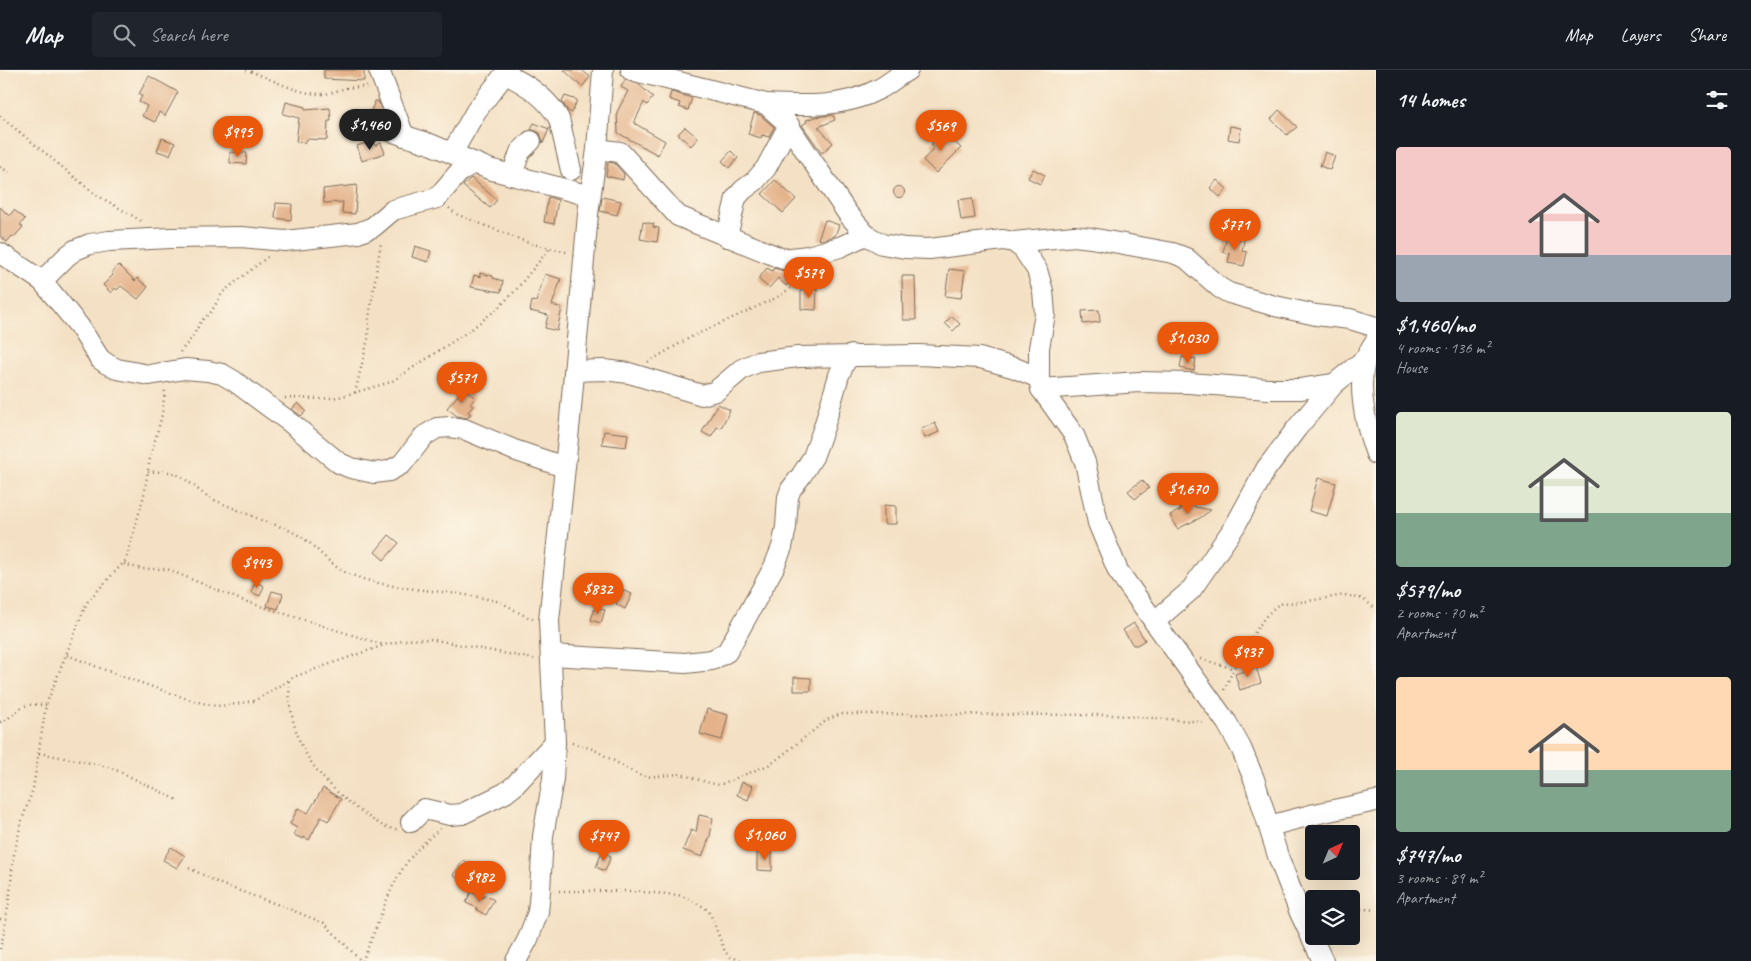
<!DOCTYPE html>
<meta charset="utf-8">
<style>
:root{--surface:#171b24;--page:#20242c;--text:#f1f3f6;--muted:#9ea1a6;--line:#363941;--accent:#ea580c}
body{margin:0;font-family:Caveat,sans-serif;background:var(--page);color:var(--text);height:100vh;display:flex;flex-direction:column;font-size:19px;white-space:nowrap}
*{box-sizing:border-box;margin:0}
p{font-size:16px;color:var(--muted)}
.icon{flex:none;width:28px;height:28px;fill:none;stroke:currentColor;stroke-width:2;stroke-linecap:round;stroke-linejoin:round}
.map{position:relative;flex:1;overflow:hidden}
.details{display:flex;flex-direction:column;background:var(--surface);width:375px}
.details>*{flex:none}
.needle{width:32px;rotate:44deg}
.fabs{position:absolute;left:1305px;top:755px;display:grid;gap:10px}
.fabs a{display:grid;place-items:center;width:55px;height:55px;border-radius:5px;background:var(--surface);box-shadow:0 5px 20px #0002;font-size:25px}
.price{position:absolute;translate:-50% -42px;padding:0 11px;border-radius:18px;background:var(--accent);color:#fff;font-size:16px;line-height:32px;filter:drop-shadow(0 1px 2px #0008)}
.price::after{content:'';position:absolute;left:50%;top:30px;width:15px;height:11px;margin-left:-8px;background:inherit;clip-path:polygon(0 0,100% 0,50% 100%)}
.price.on{background:#222;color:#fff}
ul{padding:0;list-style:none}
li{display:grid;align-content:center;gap:10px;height:265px;padding:0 20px}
li span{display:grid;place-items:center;height:155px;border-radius:5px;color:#555}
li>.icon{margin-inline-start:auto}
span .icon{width:90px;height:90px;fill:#fffc;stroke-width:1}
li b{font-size:21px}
h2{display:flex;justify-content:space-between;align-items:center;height:60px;padding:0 20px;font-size:21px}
header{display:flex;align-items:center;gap:30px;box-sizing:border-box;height:70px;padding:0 25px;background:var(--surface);border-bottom:1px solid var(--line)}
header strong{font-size:24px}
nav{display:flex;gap:28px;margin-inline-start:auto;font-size:18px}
.search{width:350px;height:45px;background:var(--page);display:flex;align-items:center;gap:12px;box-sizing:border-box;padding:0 18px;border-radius:5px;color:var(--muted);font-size:19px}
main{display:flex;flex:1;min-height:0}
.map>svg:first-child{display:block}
.building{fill:#e4b38b}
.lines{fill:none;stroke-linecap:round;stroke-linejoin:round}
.minor-casing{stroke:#7c6a58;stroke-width:22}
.path{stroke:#7c6a58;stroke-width:2.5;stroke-dasharray:1 4;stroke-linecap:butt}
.minor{stroke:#fff;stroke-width:20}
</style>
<header>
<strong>Map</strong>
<div class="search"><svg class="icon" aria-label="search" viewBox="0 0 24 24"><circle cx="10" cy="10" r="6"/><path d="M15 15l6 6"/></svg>Search here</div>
<nav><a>Map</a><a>Layers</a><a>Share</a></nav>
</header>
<main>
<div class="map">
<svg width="1376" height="891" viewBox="0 0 1376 891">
<rect width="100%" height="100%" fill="#fcf5e5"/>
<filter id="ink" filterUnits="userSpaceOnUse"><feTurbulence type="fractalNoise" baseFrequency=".02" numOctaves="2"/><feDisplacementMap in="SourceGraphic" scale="10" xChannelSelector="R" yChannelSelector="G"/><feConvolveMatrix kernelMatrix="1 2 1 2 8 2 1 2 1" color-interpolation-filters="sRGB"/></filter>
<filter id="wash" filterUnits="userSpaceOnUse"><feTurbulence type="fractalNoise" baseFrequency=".0096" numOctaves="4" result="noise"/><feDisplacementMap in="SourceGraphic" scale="20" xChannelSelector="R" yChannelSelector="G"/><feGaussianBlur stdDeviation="1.12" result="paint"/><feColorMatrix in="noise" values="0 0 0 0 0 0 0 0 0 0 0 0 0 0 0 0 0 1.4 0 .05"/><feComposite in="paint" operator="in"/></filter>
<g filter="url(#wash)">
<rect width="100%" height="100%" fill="#f4e1c5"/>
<g id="blocks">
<g class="building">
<polygon points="324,0 364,0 364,11 324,9"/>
<polygon points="564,0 582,0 590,7 582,17"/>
<polygon points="149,6 178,22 165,46 159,42 155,52 142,46 147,36 139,32 142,26 139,24"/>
<polygon points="625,10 638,14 653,27 647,35 644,32 634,53 665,71 658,85 618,63 617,42 628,21 621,17"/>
<polygon points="671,22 692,28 688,40 679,37 680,33 669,29"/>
<polygon points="565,26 577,30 572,43 568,41 562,32"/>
<polygon points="375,31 378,31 384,46 370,43"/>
<polygon points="286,32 305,37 305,40 330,38 331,51 328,51 327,70 307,69 306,73 296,72 299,48 283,44"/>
<polygon points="1279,40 1297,57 1287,65 1271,49"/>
<polygon points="754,43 760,45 774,57 769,67 762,65 761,68 748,64"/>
<polygon points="833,45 835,50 818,57 833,73 822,83 802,55 807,52 806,50 815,47"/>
<polygon points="534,53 549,59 543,73 540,63 531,59"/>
<polygon points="229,56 238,59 234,73 225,70"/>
<polygon points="1230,56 1241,58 1239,71 1228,69"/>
<polygon points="685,57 698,68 691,76 678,64"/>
<polygon points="943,61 961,78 936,103 923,90 934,78 931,74"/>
<polygon points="162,68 175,73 170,85 157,81"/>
<polygon points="373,71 375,76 381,73 385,83 362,91 357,76"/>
<polygon points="731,81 738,88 729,98 722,91"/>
<polygon points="230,82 247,83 246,94 230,93"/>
<polygon points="1325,82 1335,86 1330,100 1320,96"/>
<polygon points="608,92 614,93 624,104 623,110 606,106"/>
<polygon points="1033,99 1045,105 1040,114 1028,108"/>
<polygon points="471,108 497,130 490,138 463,116"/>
<polygon points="775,110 796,129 783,143 762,124"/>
<polygon points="1217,110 1227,119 1220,127 1210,118"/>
<polygon points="357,115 355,144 342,143 343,132 324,133 323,119"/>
<circle cx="899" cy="122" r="5.5"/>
<polygon points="548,127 558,130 554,154 544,152"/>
<polygon points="602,127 621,131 617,145 600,141"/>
<polygon points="972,128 975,148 961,150 958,130"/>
<polygon points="276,133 292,134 291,150 275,148"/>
<polygon points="0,137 9,146 14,140 25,149 20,155 23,157 14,167 12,166 7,172 0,166"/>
<polygon points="825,150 839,155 835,166 821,170 818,169"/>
<polygon points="643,152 654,154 653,157 659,158 657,172 640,169"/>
<polygon points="1227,166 1244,170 1242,181 1247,182 1244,196 1228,193 1230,183 1223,182"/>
<polygon points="415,176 431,181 428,192 412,187"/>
<polygon points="119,195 135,211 137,208 148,217 138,229 121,216 117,220 115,218 111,223 103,215 113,205 111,203"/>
<polygon points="767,198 772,201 774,198 784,201 793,208 786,216 778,208 769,218 758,209"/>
<polygon points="949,199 965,201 961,228 945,226"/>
<polygon points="480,203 493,206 493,208 503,211 501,222 471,217 474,205 480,207"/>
<polygon points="545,204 561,209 552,235 562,238 557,261 545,258 548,245 530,241 532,231 536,232"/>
<polygon points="902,206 915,206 916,250 903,250"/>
<polygon points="801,219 817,219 816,240 801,239"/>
<polygon points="1099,240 1100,252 1083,254 1082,241"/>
<polygon points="952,246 960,254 953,261 945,253"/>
<polygon points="1182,287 1196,289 1194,301 1180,298"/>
<polygon points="464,318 475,328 470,334 473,336 468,342 471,344 467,348 457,346 447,338"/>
<polygon points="298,333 306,341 301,346 292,339"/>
<polygon points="718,334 730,340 721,358 717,357 711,367 702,362"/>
<polygon points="935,353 939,362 925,368 921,359"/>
<polygon points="604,361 628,364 626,377 602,374"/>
<polygon points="1318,408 1336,413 1327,446 1309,441"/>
<polygon points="1142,410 1149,418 1135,429 1128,421"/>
<polygon points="1193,432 1195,437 1211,440 1200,448 1177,459 1170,445 1181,440 1180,438"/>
<polygon points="884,435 896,436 896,454 884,454"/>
<polygon points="389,465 399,473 384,490 375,482"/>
<polygon points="255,512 264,516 260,526 251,522"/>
<polygon points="622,520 632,524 625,539 616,534"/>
<polygon points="272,521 283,524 278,539 267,536"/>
<polygon points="595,537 605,540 601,553 591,550"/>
<polygon points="1134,553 1145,570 1137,575 1133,575 1123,560"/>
<polygon points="1256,597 1261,613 1240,620 1235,604"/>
<polygon points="794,607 811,608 811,621 794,621"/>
<polygon points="707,639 728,645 722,670 700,664"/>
<polygon points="742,712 753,716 748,730 737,725"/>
<polygon points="323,718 341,729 328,751 321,747 309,770 304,767 303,769 294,765 297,758 290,754 298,738 308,743"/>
<polygon points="699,745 713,748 710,766 702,787 683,780 691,760 696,762"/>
<polygon points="171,777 185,786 177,798 163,790"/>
<polygon points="602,782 611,786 605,801 596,797"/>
<polygon points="757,782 772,782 772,801 757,800"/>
<polygon points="464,790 473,797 462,812 453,805"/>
<polygon points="471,822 483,828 485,825 494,830 486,845 477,840 477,838 466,833"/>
</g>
</g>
</g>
<g filter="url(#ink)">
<use href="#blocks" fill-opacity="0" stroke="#7c6a58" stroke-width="1"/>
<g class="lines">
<g class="minor-casing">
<g id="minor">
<polyline points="379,0 404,66"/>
<polyline points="631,0 766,34 786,52 848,144 866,165 882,174 905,178 929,179 1003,170 1014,172 1023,179 1037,200 1043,221 1045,244 1039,278 1039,308 1041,319 1074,365 1085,392 1098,453 1118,501 1227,653 1241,678 1254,709 1278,786 1300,843 1323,891"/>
<path d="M505 4C527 14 547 27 559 49L571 100"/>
<path d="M766 34C804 36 844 38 879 19 889 14 897 6 908 0"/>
<polyline points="372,55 430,74 489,99 590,126"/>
<polyline points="597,79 620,82 678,146 783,189 808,186 840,177 866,165"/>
<polyline points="452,83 476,41 508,0"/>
<polyline points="512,105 520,82 531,71"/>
<polyline points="727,167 736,128 743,120 755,111 766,98 789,55"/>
<polyline points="1014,172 1074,166 1091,168 1173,183 1186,188 1220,218 1229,223 1275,236 1316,245 1350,249 1376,257"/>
<polyline points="0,183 42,211 79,256 100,289 107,294 117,299 149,305 185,299 208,301 222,304 234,311 291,353 339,393 351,398 374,403 389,401 402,394 424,366 437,358 450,357 464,359 514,380 564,397"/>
<polyline points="42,211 67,186 75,180 90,174 109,171 171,168 241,167 285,171 358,163 373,157 393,140 437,128 460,101 474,93"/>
<path d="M1376 270C1372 276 1367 284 1365 291 1357 321 1366 356 1376 384"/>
<polyline points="574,301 604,300 629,303 702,325 716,321 742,299 758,292 798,287 918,285 980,288 1015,298 1039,308"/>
<polyline points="1041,319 1139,312 1188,313 1268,319 1300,319 1334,314"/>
<polyline points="1154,552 1191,520 1235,456 1266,399 1297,358 1334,314 1365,289"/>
<polyline points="551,585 685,593 712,590 727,582 774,497 782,477 786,457 788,427 791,419 801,406 813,387 824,357 839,305 845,292 852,285"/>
<polyline points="411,752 424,739 450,745 462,744 505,723 514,716 555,672"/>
<polyline points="1269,756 1315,744 1376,731"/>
<polyline points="516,891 528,869 538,842 540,821 543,766 553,709 555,672 549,551 570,349 588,144 597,79 603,0"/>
</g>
</g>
<g class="path">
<path d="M246 0C272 8 296 25 324 24 332 23 339 20 346 18 354 17 362 17 370 17"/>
<polyline points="0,46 95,124 143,152"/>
<polyline points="0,97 9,102"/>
<polyline points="449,138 456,144 529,173 570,183"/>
<polyline points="180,282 191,269 202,250 211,242 223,222 270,185"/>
<polyline points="648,292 691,267 776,228 814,202"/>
<polyline points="355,323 368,269 369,248 381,172"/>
<polyline points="285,328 321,329 339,327 391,312 469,261 498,238 515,221 550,178"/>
<path d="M148 402C157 402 170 400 178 405 190 411 200 423 212 429 228 436 245 443 261 450 275 455 290 459 303 468 318 478 330 496 347 503 394 523 446 518 496 531 509 534 519 545 533 549"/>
<polyline points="124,494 141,499 167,499 241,530 384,575"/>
<polyline points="67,585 118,605 194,631 216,636 230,635 254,631 296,606 384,575 405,570 430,569 534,589"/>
<polyline points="1201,589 1234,599"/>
<path d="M289 611C289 672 313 705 360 741 372 749 383 759 398 759"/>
<polyline points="1224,620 1240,585 1265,547 1276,536 1283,533 1302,532 1345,525 1363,529 1376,539"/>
<path d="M0 652C9 650 13 643 21 638 28 633 38 635 46 635"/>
<polyline points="572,673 593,679 637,704 646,707 681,704 706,712 719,715 771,694 827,650 841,644 1112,645 1206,652"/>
<polyline points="39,683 96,694 114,699 178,730"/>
<polyline points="189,798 223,815 279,835 324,853 361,891"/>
<polyline points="554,821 632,821 678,825 687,828 704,837 710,843 725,882 731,887 744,891"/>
<polyline points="1351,838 1376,840"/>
<polyline points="0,849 5,849"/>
<polyline points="0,879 4,862 10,824 13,789 21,753 33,719 46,635 85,537 88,531 126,490 144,425 150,388 162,345 165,319"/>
<path d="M362 891C379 856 387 816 412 786 420 776 430 767 440 759"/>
</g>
<use href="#minor" class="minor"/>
</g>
</g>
</svg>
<div class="fabs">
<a><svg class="needle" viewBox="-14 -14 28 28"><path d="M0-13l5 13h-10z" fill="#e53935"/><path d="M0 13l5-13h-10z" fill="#9ea1a6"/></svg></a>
<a><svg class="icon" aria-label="layers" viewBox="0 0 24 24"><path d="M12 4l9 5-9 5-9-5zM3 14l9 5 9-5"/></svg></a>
</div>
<b class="price on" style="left:370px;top:81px">$1,460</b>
<b class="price" style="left:941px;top:82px">$569</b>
<b class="price" style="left:238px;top:88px">$995</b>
<b class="price" style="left:1235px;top:181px">$771</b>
<b class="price" style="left:809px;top:229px">$579</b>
<b class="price" style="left:1188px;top:294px">$1,030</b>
<b class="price" style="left:462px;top:334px">$571</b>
<b class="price" style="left:1188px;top:445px">$1,670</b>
<b class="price" style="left:257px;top:519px">$943</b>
<b class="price" style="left:598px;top:545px">$832</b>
<b class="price" style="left:1248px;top:608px">$937</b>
<b class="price" style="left:765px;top:791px">$1,060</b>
<b class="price" style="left:604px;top:792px">$747</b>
<b class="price" style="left:480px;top:833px">$982</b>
</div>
<section class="details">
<h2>14 homes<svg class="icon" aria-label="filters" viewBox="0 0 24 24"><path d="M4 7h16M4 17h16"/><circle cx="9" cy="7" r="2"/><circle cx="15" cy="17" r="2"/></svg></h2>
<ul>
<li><span style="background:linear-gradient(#f6c9c9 70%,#9aa5b1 0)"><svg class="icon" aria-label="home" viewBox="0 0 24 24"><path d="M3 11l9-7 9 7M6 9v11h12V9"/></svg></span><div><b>$1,460/mo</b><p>4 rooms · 136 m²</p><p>House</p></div></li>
<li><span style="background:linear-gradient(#dfe7d0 65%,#7fa58c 0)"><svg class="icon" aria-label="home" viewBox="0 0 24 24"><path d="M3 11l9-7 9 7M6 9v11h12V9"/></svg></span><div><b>$579/mo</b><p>2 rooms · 70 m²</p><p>Apartment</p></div></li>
<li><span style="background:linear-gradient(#ffd9b3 60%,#7fa58c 0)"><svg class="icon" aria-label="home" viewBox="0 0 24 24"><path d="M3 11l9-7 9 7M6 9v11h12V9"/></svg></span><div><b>$747/mo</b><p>3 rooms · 89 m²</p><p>Apartment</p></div></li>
</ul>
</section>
</main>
